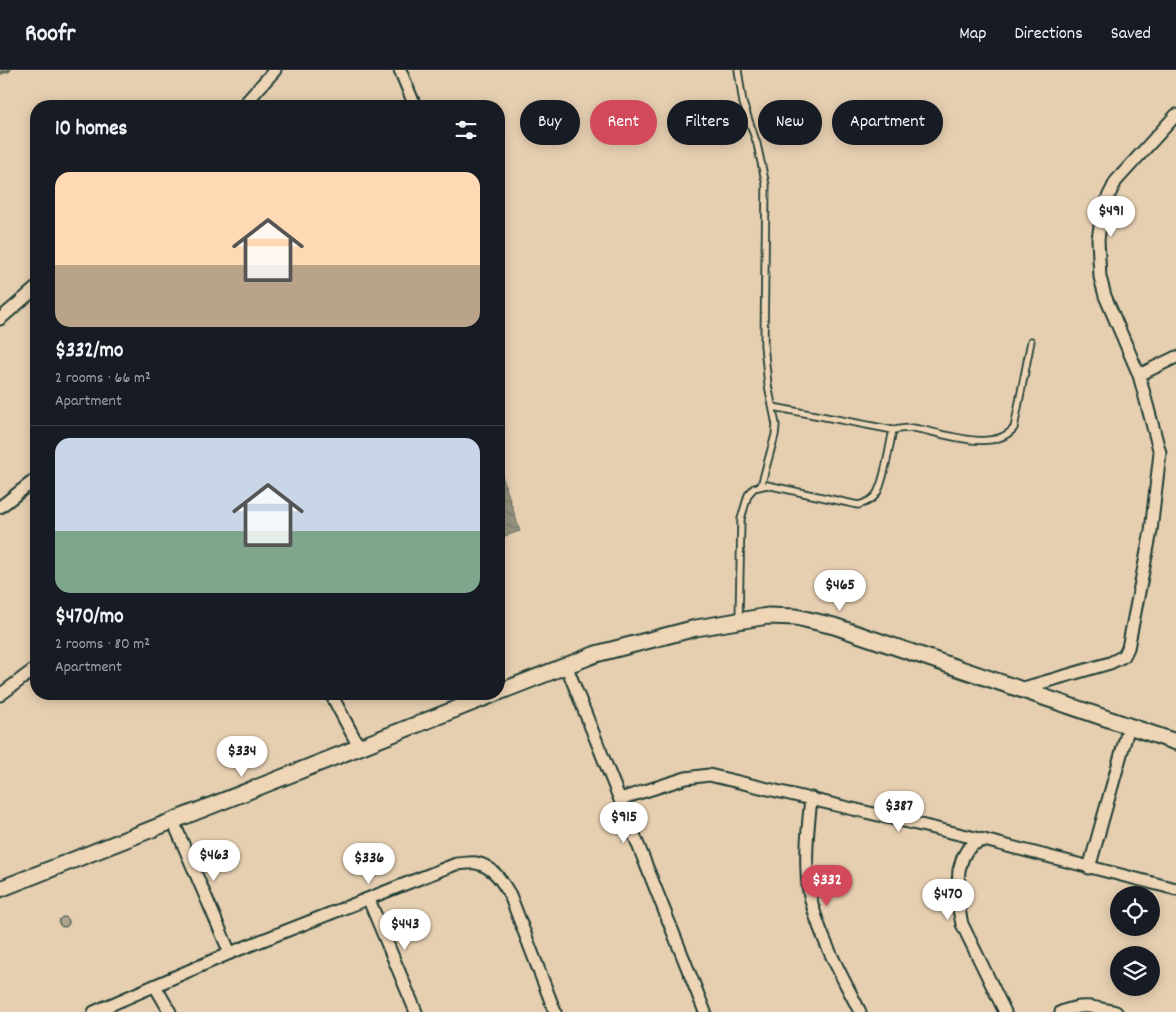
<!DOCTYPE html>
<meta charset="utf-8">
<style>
:root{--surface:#171b24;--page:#20242c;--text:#f1f3f6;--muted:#9ea1a6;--line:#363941;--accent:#d1495b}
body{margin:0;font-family:Dekko,sans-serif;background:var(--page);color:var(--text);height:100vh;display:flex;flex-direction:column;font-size:19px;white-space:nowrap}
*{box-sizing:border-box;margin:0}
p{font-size:16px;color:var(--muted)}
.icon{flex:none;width:28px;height:28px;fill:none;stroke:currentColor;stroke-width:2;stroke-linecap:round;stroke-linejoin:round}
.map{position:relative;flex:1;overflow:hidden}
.side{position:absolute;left:30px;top:30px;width:475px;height:600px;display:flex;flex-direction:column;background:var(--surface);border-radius:20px;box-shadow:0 2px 12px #0003}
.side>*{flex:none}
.banner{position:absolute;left:520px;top:30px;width:475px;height:45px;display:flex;gap:10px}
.buttons{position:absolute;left:1110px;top:816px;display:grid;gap:10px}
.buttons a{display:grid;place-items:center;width:50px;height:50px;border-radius:50%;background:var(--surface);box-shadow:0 2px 12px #0003;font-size:25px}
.price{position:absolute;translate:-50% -42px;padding:0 11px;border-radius:18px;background:#fff;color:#222;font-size:16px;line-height:32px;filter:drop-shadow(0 1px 2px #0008)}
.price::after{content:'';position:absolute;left:50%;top:30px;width:15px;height:11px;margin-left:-8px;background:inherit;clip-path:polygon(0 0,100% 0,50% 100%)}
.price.current{background:var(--accent);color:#fff}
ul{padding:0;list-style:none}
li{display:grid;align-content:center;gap:10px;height:265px;padding:0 25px}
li+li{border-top:1px solid var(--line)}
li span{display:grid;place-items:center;height:155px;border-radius:15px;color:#555}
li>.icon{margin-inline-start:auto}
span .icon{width:90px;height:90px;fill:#fffc;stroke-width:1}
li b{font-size:21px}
h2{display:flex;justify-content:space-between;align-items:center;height:60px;padding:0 25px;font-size:21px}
.pill{padding:0 18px;border-radius:22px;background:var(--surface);box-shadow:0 2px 12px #0003;font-size:18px;line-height:45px}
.pill.current{background:var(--accent);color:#fff}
header{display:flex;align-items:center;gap:30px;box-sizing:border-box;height:70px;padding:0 25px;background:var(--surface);border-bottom:1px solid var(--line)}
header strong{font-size:24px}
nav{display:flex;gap:28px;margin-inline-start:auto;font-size:18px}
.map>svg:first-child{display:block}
.water{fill:url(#water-waves);stroke:#667060}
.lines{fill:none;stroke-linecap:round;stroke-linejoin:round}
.stream{stroke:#667060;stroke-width:4}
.building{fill:#aca48c;stroke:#1f3d34}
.lane-casing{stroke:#1f3d34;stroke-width:9}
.street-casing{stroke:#1f3d34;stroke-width:15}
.secondary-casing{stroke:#1f3d34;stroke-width:19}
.lane{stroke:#eed5b6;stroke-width:5.5}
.street{stroke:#eed5b6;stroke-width:11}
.secondary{stroke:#eed5b6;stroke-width:15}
</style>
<header>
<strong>Roofr</strong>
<nav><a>Map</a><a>Directions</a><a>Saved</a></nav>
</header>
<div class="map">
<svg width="1176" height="942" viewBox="0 0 1176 942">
<defs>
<pattern id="water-waves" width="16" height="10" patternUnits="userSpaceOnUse" patternTransform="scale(1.25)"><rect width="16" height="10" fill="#95927e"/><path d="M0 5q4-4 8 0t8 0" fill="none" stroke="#797868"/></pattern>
</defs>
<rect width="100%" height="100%" fill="#e6cfb1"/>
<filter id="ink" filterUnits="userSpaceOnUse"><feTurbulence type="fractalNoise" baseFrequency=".02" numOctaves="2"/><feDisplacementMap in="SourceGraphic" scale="10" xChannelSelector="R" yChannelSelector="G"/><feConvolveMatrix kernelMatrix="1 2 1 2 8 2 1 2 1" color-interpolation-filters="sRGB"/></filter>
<g filter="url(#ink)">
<polygon class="water" points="499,396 520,461 499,468"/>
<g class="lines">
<polyline class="stream" points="0,3 9,0"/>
</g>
<circle class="building" cx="64" cy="852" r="5"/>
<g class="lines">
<g class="lane-casing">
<g id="lane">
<polyline points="738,0 743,33 757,74 766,115 764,275 768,315 776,355 775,365 761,416"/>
<path d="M773 337 893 360C899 359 906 358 913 358 942 362 992 384 1014 358L1031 271"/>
<path d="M739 550 741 449 748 425 754 418 767 415 858 435C866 433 873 430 877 423 885 409 889 377 893 360"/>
</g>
</g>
<g class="street-casing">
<g id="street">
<polyline points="400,0 415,36"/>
<polyline points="243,36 275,0"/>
<polyline points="0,249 36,218"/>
<polyline points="1139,305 1176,287"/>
<polyline points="0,437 36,409"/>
<polyline points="566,595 705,942"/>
<polyline points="1020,619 1110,593 1124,586 1128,578 1151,461 1160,383 1139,305 1105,226 1100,207 1098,169 1103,137 1116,111 1176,45"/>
<polyline points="331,624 359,677"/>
<polyline points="0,625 36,598"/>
<path d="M811 728C808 758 804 790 809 821 817 863 841 904 860 942"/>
<polyline points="620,729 686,708 709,705 984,770 1176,819"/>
<polyline points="173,751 230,883"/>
<polyline points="984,770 974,774 967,780 963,787 959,800 957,830 962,854 1005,942"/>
<polyline points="1089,798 1129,656"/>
<polyline points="369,830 416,942"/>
<polyline points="155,916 170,942"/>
<path d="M94 942 230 883 456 794C463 794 470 792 476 793 493 796 502 811 510 825L555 942"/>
<path d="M1061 942C1083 933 1094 937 1116 942"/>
</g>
</g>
<g class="secondary-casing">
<g id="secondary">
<polyline points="499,622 596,584 696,558 768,546 796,547 834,556 1176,672"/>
<polyline points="0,819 494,624"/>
</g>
</g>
<use href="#lane" class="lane"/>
<use href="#street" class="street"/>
<use href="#secondary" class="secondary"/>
</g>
</g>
</svg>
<div class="buttons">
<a><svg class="icon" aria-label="locate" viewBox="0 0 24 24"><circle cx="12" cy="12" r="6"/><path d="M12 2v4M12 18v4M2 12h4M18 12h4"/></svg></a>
<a><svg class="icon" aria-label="layers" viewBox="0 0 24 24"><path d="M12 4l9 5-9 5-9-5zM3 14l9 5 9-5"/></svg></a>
</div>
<b class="price" style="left:1111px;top:168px">$491</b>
<b class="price" style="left:840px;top:542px">$465</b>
<b class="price" style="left:242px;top:708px">$334</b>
<b class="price" style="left:899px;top:763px">$387</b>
<b class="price" style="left:624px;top:774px">$915</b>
<b class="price" style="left:214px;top:812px">$463</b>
<b class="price" style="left:369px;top:815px">$336</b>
<b class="price current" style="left:827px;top:837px">$332</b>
<b class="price" style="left:948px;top:851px">$470</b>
<b class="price" style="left:405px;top:881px">$443</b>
<div class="banner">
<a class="pill">Buy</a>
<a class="pill current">Rent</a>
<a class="pill">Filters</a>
<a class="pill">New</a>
<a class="pill">Apartment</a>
</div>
<section class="side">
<h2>10 homes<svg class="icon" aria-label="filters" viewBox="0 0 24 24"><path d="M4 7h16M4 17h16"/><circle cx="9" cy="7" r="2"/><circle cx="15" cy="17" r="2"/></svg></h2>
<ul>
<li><span style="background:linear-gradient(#ffd9b3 60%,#b9a48a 0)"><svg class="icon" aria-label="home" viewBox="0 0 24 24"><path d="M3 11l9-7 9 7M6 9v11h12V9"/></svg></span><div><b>$332/mo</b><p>2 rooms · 66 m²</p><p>Apartment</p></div></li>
<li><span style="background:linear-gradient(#c9d6e8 60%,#7fa58c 0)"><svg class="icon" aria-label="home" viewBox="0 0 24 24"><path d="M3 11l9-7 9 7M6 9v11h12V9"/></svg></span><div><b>$470/mo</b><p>2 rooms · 80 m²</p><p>Apartment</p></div></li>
</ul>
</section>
</div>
